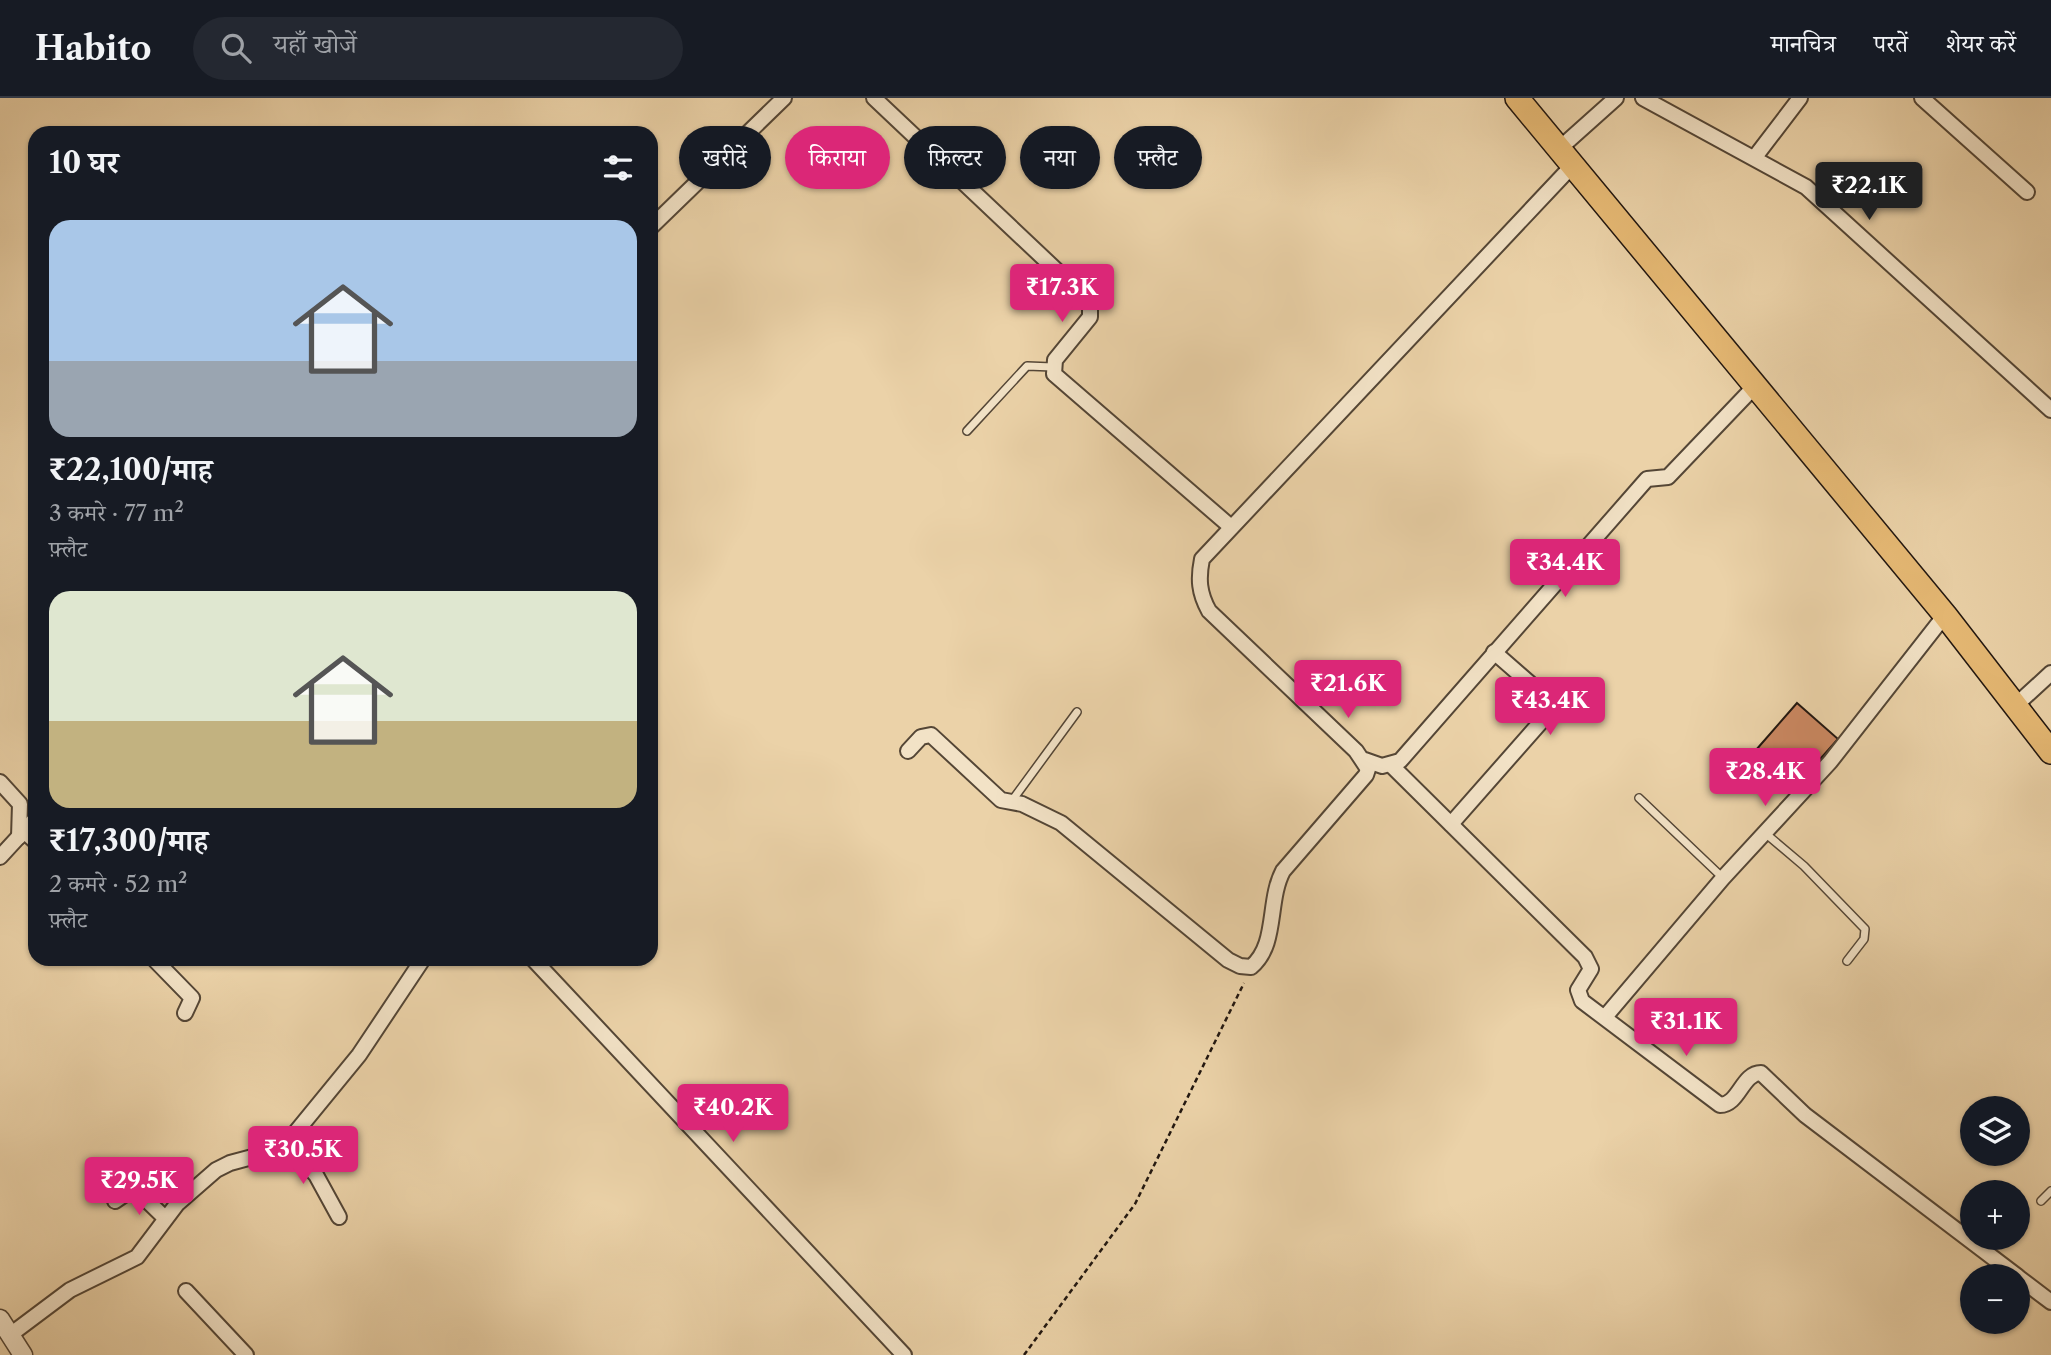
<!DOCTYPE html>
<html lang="hi">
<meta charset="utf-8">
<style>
:root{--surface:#171b24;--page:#242831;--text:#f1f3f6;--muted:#9ea1a6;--line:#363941;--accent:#db2777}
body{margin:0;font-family:"Libre Caslon Text","Noto Serif Devanagari",serif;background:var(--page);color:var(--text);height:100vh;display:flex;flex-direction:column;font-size:26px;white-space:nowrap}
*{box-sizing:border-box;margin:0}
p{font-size:23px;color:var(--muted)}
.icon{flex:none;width:38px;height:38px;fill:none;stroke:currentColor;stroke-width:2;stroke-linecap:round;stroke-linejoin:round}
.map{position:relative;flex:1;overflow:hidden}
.drawer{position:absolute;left:28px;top:28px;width:630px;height:840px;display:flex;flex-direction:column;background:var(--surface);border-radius:21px;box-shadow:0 2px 5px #0004}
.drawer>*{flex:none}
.banner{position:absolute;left:679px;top:28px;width:665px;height:63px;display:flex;gap:14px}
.buttons{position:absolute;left:1960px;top:998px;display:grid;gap:14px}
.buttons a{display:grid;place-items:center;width:70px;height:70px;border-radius:50%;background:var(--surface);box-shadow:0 2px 5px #0004;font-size:35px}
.price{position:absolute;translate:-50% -60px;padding:0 16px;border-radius:7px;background:var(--accent);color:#fff;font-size:23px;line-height:46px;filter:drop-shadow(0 2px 4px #0008)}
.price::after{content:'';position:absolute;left:50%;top:42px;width:21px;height:16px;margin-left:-10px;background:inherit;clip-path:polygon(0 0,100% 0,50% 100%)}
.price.selected{background:#222;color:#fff}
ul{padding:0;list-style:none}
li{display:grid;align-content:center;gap:14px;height:371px;padding:0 21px}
li span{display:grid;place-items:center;height:217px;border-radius:21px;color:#555}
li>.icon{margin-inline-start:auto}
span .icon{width:126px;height:126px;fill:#fffc;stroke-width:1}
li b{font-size:30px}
h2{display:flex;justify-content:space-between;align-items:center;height:84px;padding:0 21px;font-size:30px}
.tag{padding:0 24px;border-radius:32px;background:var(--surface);box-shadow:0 2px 5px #0004;font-size:24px;line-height:63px}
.tag.selected{background:var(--accent);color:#fff}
header{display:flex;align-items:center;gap:42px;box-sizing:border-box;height:98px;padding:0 35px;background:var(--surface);border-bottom:2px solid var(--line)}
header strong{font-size:33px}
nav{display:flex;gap:38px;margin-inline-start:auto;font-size:24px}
.search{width:490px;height:63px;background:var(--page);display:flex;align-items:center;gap:18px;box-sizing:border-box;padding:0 24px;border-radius:38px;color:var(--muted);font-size:26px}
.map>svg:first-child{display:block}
.building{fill:#cb8862;stroke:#221710;stroke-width:2}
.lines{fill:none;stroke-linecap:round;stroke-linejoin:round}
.service-casing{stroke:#544636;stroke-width:10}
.minor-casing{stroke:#544636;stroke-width:18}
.tertiary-casing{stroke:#544636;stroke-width:21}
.primary-casing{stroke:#221710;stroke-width:26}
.path{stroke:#221710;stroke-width:2.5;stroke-dasharray:5 3.5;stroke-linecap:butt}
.service{stroke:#f2e2c6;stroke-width:7}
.minor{stroke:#f2e2c6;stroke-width:14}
.tertiary{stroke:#f2e2c6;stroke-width:18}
.primary{stroke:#e6b974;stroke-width:23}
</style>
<header>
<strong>Habito</strong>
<div class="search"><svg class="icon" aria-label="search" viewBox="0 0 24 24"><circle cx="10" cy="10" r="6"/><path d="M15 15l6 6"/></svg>यहाँ खोजें</div>
<nav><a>मानचित्र</a><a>परतें</a><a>शेयर करें</a></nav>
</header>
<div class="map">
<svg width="2051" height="1257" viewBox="0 0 2051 1257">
<rect width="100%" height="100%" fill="#ebd2a8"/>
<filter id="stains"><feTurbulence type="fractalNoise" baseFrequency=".00286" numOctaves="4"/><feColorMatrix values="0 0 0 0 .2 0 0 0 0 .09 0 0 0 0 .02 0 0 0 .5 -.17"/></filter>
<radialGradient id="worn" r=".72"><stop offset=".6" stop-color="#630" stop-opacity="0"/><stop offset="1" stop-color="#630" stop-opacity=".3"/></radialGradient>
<polygon class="building" points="1797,605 1838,641 1797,687 1756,652"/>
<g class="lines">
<g class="service-casing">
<g id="service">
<polyline points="967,333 1027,268 1053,269"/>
<polyline points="1639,700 1723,780"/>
<polyline points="1011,704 1077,614"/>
<polyline points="1765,735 1804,768 1865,831 1864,841 1847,863"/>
<polyline points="2041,1103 2051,1093"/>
</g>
</g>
<g class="minor-casing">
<g id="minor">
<polyline points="874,0 1090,204 1090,219 1055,262 1054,276 1231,429"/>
<polyline points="1643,0 1806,89 2051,312"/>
<polyline points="1922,0 2027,94"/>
<polyline points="1559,51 1616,0"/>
<polyline points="1755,59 1800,0"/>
<polyline points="651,129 784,0"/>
<polyline points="2015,608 2051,575"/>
<path d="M908 653 921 639 931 637 1001 702 1022 706 1061 725 1228 862 1240 868 1251 869C1278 847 1267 803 1283 773L1366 677 1368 671 1356 653 1209 513C1199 495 1198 481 1202 461L1572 68"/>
<polyline points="1365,662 1382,668 1400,663 1647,381 1668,379 1755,288"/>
<path d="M1392 668 1585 859 1591 871 1578 892 1582 903 1720 1007C1739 1007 1742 975 1761 975L1805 1017 2017 1178"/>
<polyline points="0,684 20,706 19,739"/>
<polyline points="1451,726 1547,617 1549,602 1494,554"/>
<polyline points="24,733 35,743"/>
<polyline points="0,759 35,721"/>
<polyline points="154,861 192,900 185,915"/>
<polyline points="533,861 904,1257"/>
<polyline points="1605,919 1723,780 1830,664 1945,517"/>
<polyline points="287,1045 316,1077 339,1119"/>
<polyline points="115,1103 134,1090 165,1120"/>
<polyline points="2018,1179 2051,1204"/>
<polyline points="186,1193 246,1257"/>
<polyline points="10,1237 70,1192 137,1159 177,1106 216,1072 230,1065 282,1051 359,957 423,861"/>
</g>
</g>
<g class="tertiary-casing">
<polyline id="tertiary" points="0,1221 23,1257"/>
</g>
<g class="primary-casing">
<polyline id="primary" points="1517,0 1945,517 2051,654"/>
</g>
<polyline class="path" points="1024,1257 1135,1106 1244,885"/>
<use href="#service" class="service"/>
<use href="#minor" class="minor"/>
<use href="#tertiary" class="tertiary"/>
<use href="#primary" class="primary"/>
</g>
<rect width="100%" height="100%" filter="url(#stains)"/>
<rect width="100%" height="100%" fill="url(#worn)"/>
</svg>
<div class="buttons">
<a><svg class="icon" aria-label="layers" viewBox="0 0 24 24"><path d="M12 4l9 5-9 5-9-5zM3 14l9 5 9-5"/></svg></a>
<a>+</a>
<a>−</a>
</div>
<b class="price selected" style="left:1869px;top:124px">₹22.1K</b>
<b class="price" style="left:1062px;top:226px">₹17.3K</b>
<b class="price" style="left:1565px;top:501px">₹34.4K</b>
<b class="price" style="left:1348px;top:622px">₹21.6K</b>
<b class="price" style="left:1550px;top:639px">₹43.4K</b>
<b class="price" style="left:1765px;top:710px">₹28.4K</b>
<b class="price" style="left:1686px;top:960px">₹31.1K</b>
<b class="price" style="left:733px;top:1046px">₹40.2K</b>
<b class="price" style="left:303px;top:1088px">₹30.5K</b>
<b class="price" style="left:139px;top:1119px">₹29.5K</b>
<div class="banner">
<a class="tag">खरीदें</a>
<a class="tag selected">किराया</a>
<a class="tag">फ़िल्टर</a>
<a class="tag">नया</a>
<a class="tag">फ़्लैट</a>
</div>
<section class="drawer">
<h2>10 घर<svg class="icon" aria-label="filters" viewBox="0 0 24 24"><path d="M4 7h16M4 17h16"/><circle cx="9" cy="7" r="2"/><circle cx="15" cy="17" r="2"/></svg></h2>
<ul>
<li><span style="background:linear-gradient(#a9c7e8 65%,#9aa5b1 0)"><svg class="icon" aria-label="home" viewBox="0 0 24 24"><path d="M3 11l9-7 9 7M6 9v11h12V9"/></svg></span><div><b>₹22,100/माह</b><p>3 कमरे · 77 m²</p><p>फ़्लैट</p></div></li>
<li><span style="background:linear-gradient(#dfe7d0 60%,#c2b280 0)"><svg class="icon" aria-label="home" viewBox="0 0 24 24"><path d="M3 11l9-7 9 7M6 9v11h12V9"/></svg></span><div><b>₹17,300/माह</b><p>2 कमरे · 52 m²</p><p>फ़्लैट</p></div></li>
</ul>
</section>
</div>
